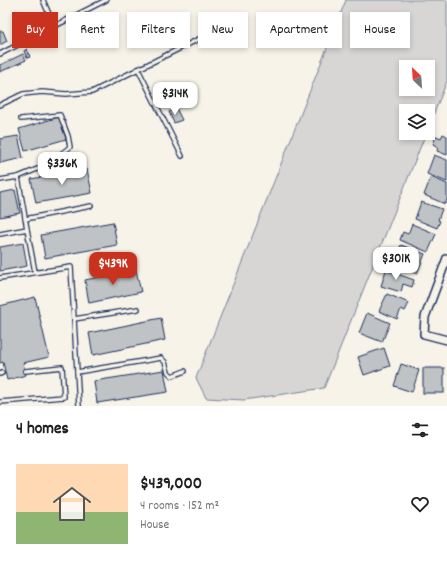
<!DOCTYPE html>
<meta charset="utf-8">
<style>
:root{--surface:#fff;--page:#f2f2f2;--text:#222;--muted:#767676;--accent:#c8321e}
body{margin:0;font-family:Dekko,sans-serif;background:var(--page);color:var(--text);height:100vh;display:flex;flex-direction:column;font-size:15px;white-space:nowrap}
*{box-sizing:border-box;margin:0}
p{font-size:13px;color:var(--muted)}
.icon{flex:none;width:22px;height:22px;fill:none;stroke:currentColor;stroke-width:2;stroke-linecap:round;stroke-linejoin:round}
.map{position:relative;height:406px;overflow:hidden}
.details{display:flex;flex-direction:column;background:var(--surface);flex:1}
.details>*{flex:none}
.top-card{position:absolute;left:12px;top:12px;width:423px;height:36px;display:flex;gap:8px}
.needle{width:26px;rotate:335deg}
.tools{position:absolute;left:399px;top:60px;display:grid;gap:8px}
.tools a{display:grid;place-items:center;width:36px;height:36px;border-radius:0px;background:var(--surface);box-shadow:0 2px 6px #0003;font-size:20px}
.price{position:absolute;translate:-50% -34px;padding:0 9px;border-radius:8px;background:#fff;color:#222;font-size:13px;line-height:26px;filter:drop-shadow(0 1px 2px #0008)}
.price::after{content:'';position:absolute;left:50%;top:24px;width:12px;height:9px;margin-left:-6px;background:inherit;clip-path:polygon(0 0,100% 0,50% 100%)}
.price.current{background:var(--accent);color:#fff}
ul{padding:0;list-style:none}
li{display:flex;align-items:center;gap:12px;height:100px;padding:0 16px}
li span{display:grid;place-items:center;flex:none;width:112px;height:80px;border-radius:0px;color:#555}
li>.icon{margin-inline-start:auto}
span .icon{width:48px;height:48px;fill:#fffc;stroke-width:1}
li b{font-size:17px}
h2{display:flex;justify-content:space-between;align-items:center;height:48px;padding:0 16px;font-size:17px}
.chip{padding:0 14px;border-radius:0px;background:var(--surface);box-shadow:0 2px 6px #0003;font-size:14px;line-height:36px}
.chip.current{background:var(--accent);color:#fff}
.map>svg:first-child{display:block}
.green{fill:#d7d6d4;stroke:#798299;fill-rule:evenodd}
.building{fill:#c0c3c5;stroke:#1b2f5e}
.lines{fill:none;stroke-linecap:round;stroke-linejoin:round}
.service-casing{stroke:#1b2f5e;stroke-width:6}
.minor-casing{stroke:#1b2f5e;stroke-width:10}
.service{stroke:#f7f3e8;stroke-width:3.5}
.minor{stroke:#f7f3e8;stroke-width:7}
</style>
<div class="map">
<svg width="447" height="406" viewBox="0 0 447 406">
<rect width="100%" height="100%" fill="#f7f3e8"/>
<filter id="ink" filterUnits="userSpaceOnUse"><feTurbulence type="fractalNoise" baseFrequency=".025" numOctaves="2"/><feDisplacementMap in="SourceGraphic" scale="8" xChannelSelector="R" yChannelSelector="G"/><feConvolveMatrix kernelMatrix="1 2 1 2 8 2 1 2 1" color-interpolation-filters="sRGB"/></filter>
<g filter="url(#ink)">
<path class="green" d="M346 0H447V81L428 128V111H406V133H426L324 388 244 400 206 398 196 378ZM406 67H428V89H406Z"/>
<g class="building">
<polygon points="0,31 3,31 7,41 0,45"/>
<polygon points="27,49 30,57 27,58 24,51"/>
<polygon points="23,54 26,60 0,72 0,65"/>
<polygon points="176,108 182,120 174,123 169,112"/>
<polygon points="59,117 66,139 25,151 19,129"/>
<polygon points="443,134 447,136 447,155 437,151 438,147 433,144 436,136 441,138"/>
<polygon points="18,136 23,158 0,163 0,139"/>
<polygon points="434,155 447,160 447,182 427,174"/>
<polygon points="87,169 92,193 36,203 31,179"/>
<polygon points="431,177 447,184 447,200 445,204 424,195"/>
<polygon points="15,190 20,213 0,217 0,193"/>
<polygon points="421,202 442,209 438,220 440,221 437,228 415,219"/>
<polygon points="113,222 117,245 45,258 41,235"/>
<polygon points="412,224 436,234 428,252 400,240 403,232 408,234"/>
<polygon points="23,243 27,266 0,271 0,247"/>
<polygon points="401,245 425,254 417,274 394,265"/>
<polygon points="136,270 141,292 89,303 85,280"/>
<polygon points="386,270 414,280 412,287 403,284 401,292 381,286"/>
<polygon points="387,294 409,303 405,311 401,309 397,319 379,311"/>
<polygon points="35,297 49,357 23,363 26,375 7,380 3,362 0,363 0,306"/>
<polygon points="367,313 390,323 382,342 359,333"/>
<polygon points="161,318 165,340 93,355 89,333"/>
<polygon points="384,348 390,366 364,375 358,357"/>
<polygon points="401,364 419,370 412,392 394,386"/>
<rect x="423" y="368" width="21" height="25"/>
<polygon points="164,370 168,392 97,403 94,381"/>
</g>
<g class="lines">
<g class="service-casing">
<g id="service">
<polyline points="43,0 54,26"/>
<polyline points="0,54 106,0"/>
<polyline points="138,69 182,156"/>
<polyline points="0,105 23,94 42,92 66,94 92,92 215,31"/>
<polyline points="18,177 47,165 70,147 68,136 60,115 21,119"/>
<polyline points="0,180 18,177 27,229"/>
<polyline points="25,219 91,206"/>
<polyline points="0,234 27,229 35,272"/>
<polyline points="0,278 71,267 79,406"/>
<polyline points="74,319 138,309"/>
<polyline points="77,372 161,358 165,362 168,372 172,376 185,371"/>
<polyline points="0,374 2,373"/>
<polyline points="0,402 64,397 62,367 25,371"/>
</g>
</g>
<g class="minor-casing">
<polyline id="minor" points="447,258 425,317 424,334 447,340"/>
</g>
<use href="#service" class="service"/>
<use href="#minor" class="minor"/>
</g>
</g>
</svg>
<div class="tools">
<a><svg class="needle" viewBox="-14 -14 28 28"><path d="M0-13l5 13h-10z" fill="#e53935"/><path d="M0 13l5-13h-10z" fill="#767676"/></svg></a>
<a><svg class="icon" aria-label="layers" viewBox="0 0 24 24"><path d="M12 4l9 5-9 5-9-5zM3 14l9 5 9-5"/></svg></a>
</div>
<b class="price" style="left:175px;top:116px">$314K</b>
<b class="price" style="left:62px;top:186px">$336K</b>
<b class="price" style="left:396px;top:281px">$301K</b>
<b class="price current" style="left:113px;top:286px">$439K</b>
<div class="top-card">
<a class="chip current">Buy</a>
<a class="chip">Rent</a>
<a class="chip">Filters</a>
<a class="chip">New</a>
<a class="chip">Apartment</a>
<a class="chip">House</a>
</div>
</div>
<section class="details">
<h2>4 homes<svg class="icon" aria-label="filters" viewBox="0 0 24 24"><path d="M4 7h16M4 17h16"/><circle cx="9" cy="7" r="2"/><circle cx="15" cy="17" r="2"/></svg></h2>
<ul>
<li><span style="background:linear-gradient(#ffd9b3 60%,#8fb573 0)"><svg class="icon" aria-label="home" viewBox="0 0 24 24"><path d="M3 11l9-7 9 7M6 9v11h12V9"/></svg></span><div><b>$439,000</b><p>4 rooms · 152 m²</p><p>House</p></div><svg class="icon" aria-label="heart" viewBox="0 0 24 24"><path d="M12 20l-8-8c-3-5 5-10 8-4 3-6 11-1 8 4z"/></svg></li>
</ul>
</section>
